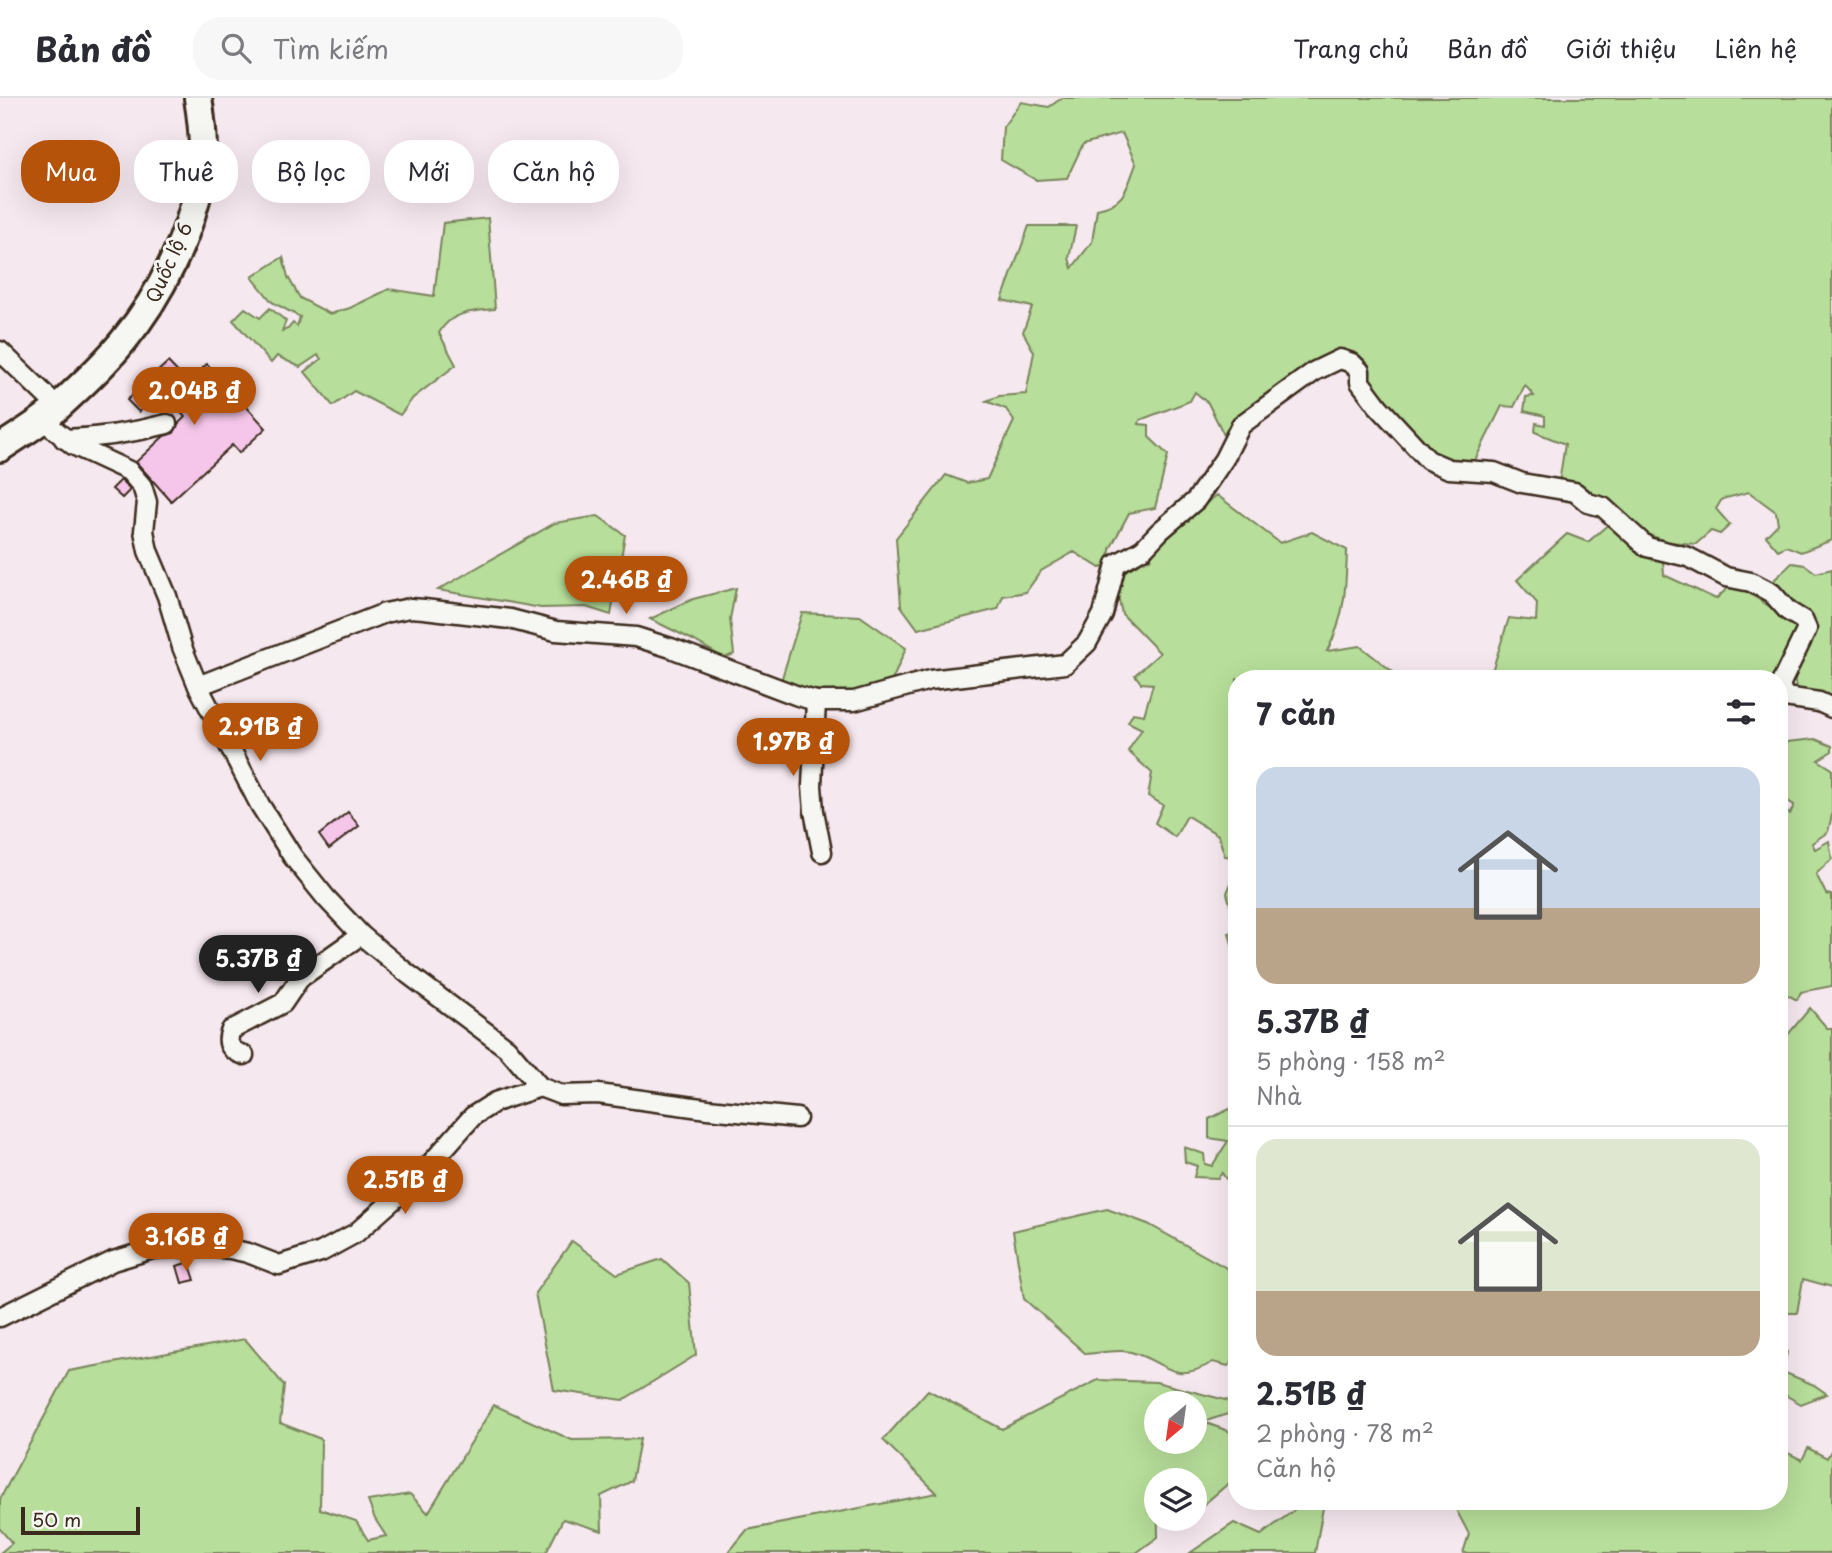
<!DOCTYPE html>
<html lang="vi">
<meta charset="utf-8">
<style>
:root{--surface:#fff;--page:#f7f7f7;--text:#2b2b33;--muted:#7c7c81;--line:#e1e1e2;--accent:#b45309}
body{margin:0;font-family:"Playpen Sans",sans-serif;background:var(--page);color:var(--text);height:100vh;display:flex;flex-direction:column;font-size:26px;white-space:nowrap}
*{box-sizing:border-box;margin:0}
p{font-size:23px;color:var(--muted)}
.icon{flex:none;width:38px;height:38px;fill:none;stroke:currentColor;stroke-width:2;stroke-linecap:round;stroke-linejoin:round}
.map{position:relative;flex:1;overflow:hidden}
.side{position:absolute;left:1228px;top:572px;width:560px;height:840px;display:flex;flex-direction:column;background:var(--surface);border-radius:28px;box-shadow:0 7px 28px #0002}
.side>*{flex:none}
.hud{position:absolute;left:21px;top:42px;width:665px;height:63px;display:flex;gap:14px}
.needle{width:46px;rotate:209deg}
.buttons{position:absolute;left:1144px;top:1293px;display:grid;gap:14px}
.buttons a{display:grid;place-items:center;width:63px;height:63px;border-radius:50%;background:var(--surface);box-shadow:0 7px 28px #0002;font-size:35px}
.scale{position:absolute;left:21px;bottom:18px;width:119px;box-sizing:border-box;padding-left:7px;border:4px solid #3b2a1e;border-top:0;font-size:19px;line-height:24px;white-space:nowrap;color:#3b2a1e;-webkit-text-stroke:5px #f6f6f2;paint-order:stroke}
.price{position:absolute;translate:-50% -60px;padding:0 16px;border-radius:24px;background:var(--accent);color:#fff;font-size:23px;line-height:46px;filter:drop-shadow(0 2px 4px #0008)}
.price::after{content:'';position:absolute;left:50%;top:42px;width:21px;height:16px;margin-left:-10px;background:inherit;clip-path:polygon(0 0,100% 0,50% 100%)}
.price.current{background:#222;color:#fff}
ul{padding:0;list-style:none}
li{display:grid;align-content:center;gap:14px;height:371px;padding:0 28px}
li+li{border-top:2px solid var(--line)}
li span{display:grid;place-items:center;height:217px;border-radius:21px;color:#555}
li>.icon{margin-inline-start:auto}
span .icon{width:126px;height:126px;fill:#fffc;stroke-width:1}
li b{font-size:30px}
h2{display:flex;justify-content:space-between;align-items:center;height:84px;padding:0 28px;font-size:30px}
.tag{padding:0 24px;border-radius:28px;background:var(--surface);box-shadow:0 7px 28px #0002;font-size:24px;line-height:63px}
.tag.current{background:var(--accent);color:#fff}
header{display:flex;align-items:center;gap:42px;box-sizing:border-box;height:98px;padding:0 35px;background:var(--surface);border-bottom:2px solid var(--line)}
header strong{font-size:33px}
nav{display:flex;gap:38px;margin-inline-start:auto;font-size:24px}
.search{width:490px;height:63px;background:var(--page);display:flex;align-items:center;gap:18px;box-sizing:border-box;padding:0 24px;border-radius:28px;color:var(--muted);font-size:26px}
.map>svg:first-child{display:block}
.green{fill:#b7de9a;stroke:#79845c;stroke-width:2;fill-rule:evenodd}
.building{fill:#f5c6e9;stroke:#3b2a1e;stroke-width:2}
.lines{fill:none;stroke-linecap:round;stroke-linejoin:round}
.minor-casing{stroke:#3b2a1e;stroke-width:23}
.highway-casing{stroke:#3b2a1e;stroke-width:32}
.minor{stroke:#f6f6f2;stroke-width:18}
.highway{stroke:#f6f6f2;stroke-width:26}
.labels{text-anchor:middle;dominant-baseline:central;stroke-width:6;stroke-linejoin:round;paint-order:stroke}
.street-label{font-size:19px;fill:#3b2a1e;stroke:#f6f6f2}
</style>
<header>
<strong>Bản đồ</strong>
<div class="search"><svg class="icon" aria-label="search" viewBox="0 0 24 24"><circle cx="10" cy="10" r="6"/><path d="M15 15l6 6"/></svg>Tìm kiếm</div>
<nav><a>Trang chủ</a><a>Bản đồ</a><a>Giới thiệu</a><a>Liên hệ</a></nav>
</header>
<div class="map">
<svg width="1832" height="1455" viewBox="0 0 1832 1455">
<rect width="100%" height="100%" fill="#f6e8ef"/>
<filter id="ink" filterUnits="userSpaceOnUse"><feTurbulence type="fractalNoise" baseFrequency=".0143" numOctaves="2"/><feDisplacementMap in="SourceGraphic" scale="14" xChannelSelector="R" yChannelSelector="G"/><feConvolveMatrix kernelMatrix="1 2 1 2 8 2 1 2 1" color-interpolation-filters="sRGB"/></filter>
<g filter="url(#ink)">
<g class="green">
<path d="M1062 0H1832V442L1801 454 1786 448 1778 452 1766 438 1778 426 1776 414 1749 394 1722 401 1716 411 1730 427 1720 436 1711 433 1696 446 1668 444 1644 435 1636 434 1559 385 1565 346 1535 334 1536 325 1545 327V318L1524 313 1526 299 1534 298 1525 287 1514 309 1502 308 1472 368 1453 366 1431 355 1339 255 1227 343 1208 305 1195 294 1190 303 1140 322 1139 326 1149 327V339L1168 357 1155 410 1129 415 1110 451 1109 466 1100 470 1074 454 1041 473 1026 494 1003 498 998 511 918 531 901 508 896 440 946 377 967 385 987 381 1014 323 1006 311 986 303 999 298 1026 296 1034 254 1023 234 1032 209 1002 202 1029 128H1076L1069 160 1072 170 1092 144 1097 111C1125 106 1127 90 1136 66L1122 35 1083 46 1067 80 1036 82 1001 62 1003 29 1021 4 1049 9Z"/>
<path d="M488 120 495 211C473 213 450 214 439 235L456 267 413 300 400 317 354 293 333 308 305 274 321 261 318 257 300 269 277 258 271 265 233 222 245 210 260 220 270 210 286 223 282 233 288 231 293 225 297 228 300 219 272 204 252 179 283 159 288 179 300 200 330 216 350 210 389 191 434 198 443 125Z"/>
<path d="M1217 397 1280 445 1312 434 1347 452C1346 489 1345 520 1327 553L1360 548 1402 581H1237V759L1225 758 1218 737 1187 718 1175 739 1155 725 1163 707 1148 698 1152 675 1128 653 1142 631 1128 624 1133 615 1144 617 1153 586 1141 585 1135 577 1160 555 1122 516 1117 493 1127 469 1150 461 1162 440Z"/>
<polygon points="598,418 625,437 611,517 586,509 541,510 438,492 555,425"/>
<polygon points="1612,423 1649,454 1663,462 1664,477 1716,501 1733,485 1803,530 1778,581 1502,581 1493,570 1509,520 1536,523 1537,505 1517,482 1567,436 1588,444"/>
<polygon points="1792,465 1805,467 1816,475 1832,471 1832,603 1797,597 1793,571 1813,530 1792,508 1774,482"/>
<polygon points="736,490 730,521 734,556 724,560 693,542 650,521 693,501"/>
<polygon points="802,515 860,518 906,550 889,590 831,596 781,583"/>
<polygon points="1815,641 1832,648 1832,653 1818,662 1832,671 1832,717 1828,734 1812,745 1815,751 1829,743 1832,761 1816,776 1826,796 1832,797 1832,888 1801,894 1797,902 1782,894 1780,873 1780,710 1790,716 1794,707 1780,698 1780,659 1787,644"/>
<polygon points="1235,775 1237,775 1237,865 1229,835 1237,833 1227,795"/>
<polygon points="1810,910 1827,930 1832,930 1832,1189 1803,1181 1797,1215 1780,1215 1780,932 1786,939"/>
<polygon points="1237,1003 1237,1076 1226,1081 1222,1075 1218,1080 1194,1079 1197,1068 1185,1064 1184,1049 1204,1056 1205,1066 1212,1068 1228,1043 1209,1040 1209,1021 1232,1010"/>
<path d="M1107 1111 1148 1126 1237 1176V1261L1228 1268 1213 1264C1172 1288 1167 1264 1131 1254 1118 1251 1099 1255 1086 1256L1024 1201 1013 1133Z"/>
<polygon points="572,1143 617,1176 662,1161 689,1185 696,1257 623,1302 554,1292 535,1195"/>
<polygon points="245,1241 284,1287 280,1325 321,1341 320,1411 356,1423 368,1442 386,1438 375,1421 368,1403 410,1396 428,1415 494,1307 572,1342 640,1341 632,1383 601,1398 602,1433 563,1421 546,1455 0,1455 12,1445 0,1431 0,1401 69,1273"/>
<polygon points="1780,1250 1787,1254 1783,1274 1814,1287 1827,1296 1801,1306 1780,1294"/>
<path d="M1098 1282 1156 1284 1237 1305V1313L1203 1324 1237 1336V1378L1195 1414V1382H1157L1158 1439 1136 1455H728L747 1432 937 1395 883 1342 928 1292 1002 1331ZM1157 1306H1195V1344H1157Z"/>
<polygon points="1808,1350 1827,1360 1832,1351 1832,1455 1463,1455 1469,1436 1452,1404 1780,1404 1780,1351 1802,1362"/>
<polygon points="1305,1404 1324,1404 1315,1455 1190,1455 1234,1425 1261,1437"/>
</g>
<g class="building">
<polygon points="168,264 187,284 207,266 266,330 239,355 232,347 171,403 136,364 164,338 174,335 178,326 185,319 161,293 139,314 127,302"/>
<polygon points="121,382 130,392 122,400 112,391"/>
<polygon points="348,714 359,728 329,751 319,737"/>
<polygon points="189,1164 195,1182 182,1185 177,1168"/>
</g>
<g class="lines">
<g class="minor-casing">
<g id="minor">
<polyline points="0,253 58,309"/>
<polyline points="42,321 73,347 129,373 142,388 147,404 144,433 148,453 167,498 182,549 198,588 260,707 293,759 326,800 361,837 408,876 507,950 540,989"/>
<path d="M64 341C100 340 132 335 167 326"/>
<polyline points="198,588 385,515 410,510 424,511 510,521 556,533 636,539 671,550 798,598 816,603 854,603 930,582 1065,566 1087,545 1103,516 1116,466 1143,451 1160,433 1196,402 1224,361 1241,327 1315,273 1340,261 1352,265 1360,273 1360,284 1378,308 1428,362 1449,371 1494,374 1522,385 1575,394 1588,405 1603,409 1647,449 1688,459 1726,479 1751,484 1772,495 1788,513 1803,522 1807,531 1780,587"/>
<polyline points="1780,588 1785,599 1819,604 1832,610"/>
<polyline points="816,603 812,688 814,713 822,754"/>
<path d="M244 957C231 953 225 946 231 932L283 905 300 880 361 837"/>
<polyline points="0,1219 113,1163 153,1151 201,1148 230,1151 248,1155 279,1167 321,1154 356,1135 418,1080 473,1018 495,1004 540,989 561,997 598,996 708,1011 797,1020"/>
</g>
</g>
<g class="highway-casing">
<path id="highway" d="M0 350C19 337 40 325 57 310 80 289 105 266 124 242 161 197 190 137 201 80 205 55 202 24 198 0"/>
</g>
<use href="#minor" class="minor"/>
<use href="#highway" class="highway"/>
</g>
</g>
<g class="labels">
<g class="street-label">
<text transform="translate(168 164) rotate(-66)">Quốc lộ 6</text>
</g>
</g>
</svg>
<div class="buttons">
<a><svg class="needle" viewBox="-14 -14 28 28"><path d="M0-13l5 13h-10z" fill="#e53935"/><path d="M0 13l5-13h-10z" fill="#7c7c81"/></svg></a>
<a><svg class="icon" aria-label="layers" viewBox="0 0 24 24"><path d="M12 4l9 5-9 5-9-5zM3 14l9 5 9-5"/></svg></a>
</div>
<div class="scale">50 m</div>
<b class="price" style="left:194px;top:329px">2.04B ₫</b>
<b class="price" style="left:626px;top:518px">2.46B ₫</b>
<b class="price" style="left:260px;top:665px">2.91B ₫</b>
<b class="price" style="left:793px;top:680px">1.97B ₫</b>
<b class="price current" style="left:258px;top:897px">5.37B ₫</b>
<b class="price" style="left:405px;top:1118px">2.51B ₫</b>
<b class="price" style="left:186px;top:1175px">3.16B ₫</b>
<div class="hud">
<a class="tag current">Mua</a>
<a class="tag">Thuê</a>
<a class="tag">Bộ lọc</a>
<a class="tag">Mới</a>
<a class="tag">Căn hộ</a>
</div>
<section class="side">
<h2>7 căn<svg class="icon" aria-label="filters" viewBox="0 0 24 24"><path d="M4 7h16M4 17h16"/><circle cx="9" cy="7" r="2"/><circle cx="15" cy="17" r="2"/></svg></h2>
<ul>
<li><span style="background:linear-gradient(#c9d6e8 65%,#b9a48a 0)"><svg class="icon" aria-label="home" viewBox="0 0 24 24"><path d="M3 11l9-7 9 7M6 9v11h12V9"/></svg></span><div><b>5.37B ₫</b><p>5 phòng · 158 m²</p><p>Nhà</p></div></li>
<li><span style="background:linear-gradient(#dfe7d0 70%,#b9a48a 0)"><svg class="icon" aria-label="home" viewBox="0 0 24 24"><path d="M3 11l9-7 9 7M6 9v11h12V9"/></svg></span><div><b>2.51B ₫</b><p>2 phòng · 78 m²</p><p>Căn hộ</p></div></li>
</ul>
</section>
</div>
